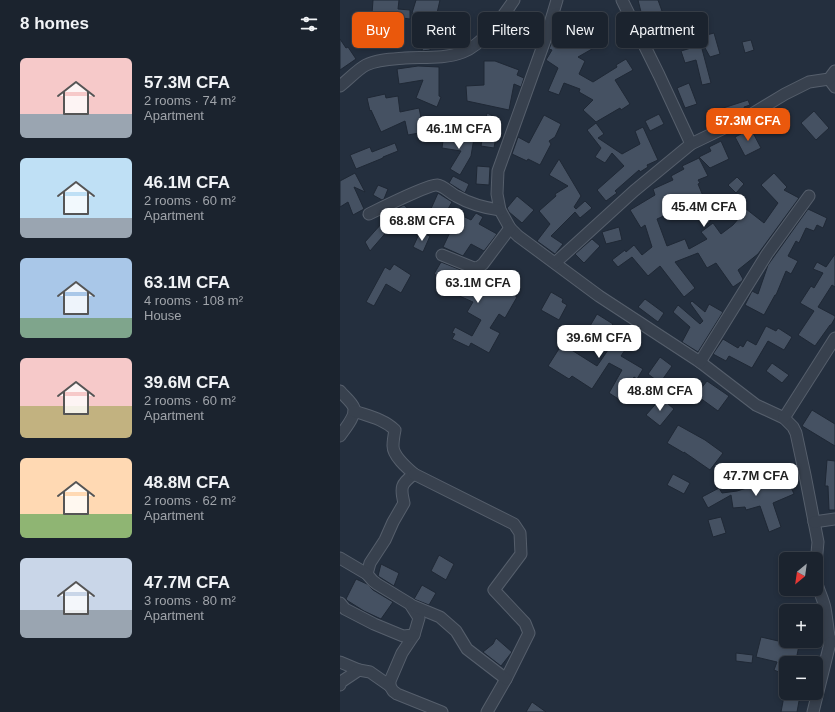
<!DOCTYPE html>
<meta charset="utf-8">
<style>
:root{--surface:#1b232e;--page:#242b36;--text:#f1f3f6;--muted:#a0a4aa;--line:#39404a;--accent:#ea580c}
body{margin:0;font-family:Arial,sans-serif;background:var(--page);color:var(--text);height:100vh;display:flex;flex-direction:column;font-size:15px;white-space:nowrap}
*{box-sizing:border-box;margin:0}
p{font-size:13px;color:var(--muted)}
.icon{flex:none;width:22px;height:22px;fill:none;stroke:currentColor;stroke-width:2;stroke-linecap:round;stroke-linejoin:round}
.map{position:relative;flex:1;overflow:hidden}
.side{display:flex;flex-direction:column;background:var(--surface);width:340px}
.side>*{flex:none}
.hud{position:absolute;left:12px;top:12px;width:380px;height:36px;display:flex;gap:8px}
.needle{width:26px;rotate:209deg}
.controls{position:absolute;left:439px;top:552px;display:grid;gap:8px}
.controls a{display:grid;place-items:center;width:44px;height:44px;border-radius:6px;background:var(--surface);box-shadow:0 2px 6px #0003,0 0 0 1px var(--line);font-size:20px}
.price{position:absolute;translate:-50% -34px;padding:0 9px;border-radius:8px;background:#fff;color:#222;font-size:13px;line-height:26px;filter:drop-shadow(0 1px 2px #0008)}
.price::after{content:'';position:absolute;left:50%;top:24px;width:12px;height:9px;margin-left:-6px;background:inherit;clip-path:polygon(0 0,100% 0,50% 100%)}
.price.current{background:var(--accent);color:#fff}
ul{padding:0;list-style:none}
li{display:flex;align-items:center;gap:12px;height:100px;padding:0 20px}
li span{display:grid;place-items:center;flex:none;width:112px;height:80px;border-radius:6px;color:#555}
li>.icon{margin-inline-start:auto}
span .icon{width:48px;height:48px;fill:#fffc;stroke-width:1}
li b{font-size:17px}
h2{display:flex;justify-content:space-between;align-items:center;height:48px;padding:0 20px;font-size:17px}
.pill{padding:0 14px;border-radius:6px;background:var(--surface);box-shadow:0 2px 6px #0003,0 0 0 1px var(--line);font-size:14px;line-height:36px}
.pill.current{background:var(--accent);color:#fff}
main{display:flex;flex:1;min-height:0}
.map>svg:first-child{display:block}
.building{fill:#455162;stroke:#1f2835}
.lines{fill:none;stroke-linecap:round;stroke-linejoin:round}
.minor-casing{stroke:#565f6c;stroke-width:13}
.minor{stroke:#38414e;stroke-width:11}
</style>
<main>
<section class="side">
<h2>8 homes<svg class="icon" aria-label="filters" viewBox="0 0 24 24"><path d="M4 7h16M4 17h16"/><circle cx="9" cy="7" r="2"/><circle cx="15" cy="17" r="2"/></svg></h2>
<ul>
<li><span style="background:linear-gradient(#f6c9c9 70%,#9aa5b1 0)"><svg class="icon" aria-label="home" viewBox="0 0 24 24"><path d="M3 11l9-7 9 7M6 9v11h12V9"/></svg></span><div><b>57.3M CFA</b><p>2 rooms · 74 m²</p><p>Apartment</p></div></li>
<li><span style="background:linear-gradient(#bfe0f5 75%,#9aa5b1 0)"><svg class="icon" aria-label="home" viewBox="0 0 24 24"><path d="M3 11l9-7 9 7M6 9v11h12V9"/></svg></span><div><b>46.1M CFA</b><p>2 rooms · 60 m²</p><p>Apartment</p></div></li>
<li><span style="background:linear-gradient(#a9c7e8 75%,#7fa58c 0)"><svg class="icon" aria-label="home" viewBox="0 0 24 24"><path d="M3 11l9-7 9 7M6 9v11h12V9"/></svg></span><div><b>63.1M CFA</b><p>4 rooms · 108 m²</p><p>House</p></div></li>
<li><span style="background:linear-gradient(#f6c9c9 60%,#c2b280 0)"><svg class="icon" aria-label="home" viewBox="0 0 24 24"><path d="M3 11l9-7 9 7M6 9v11h12V9"/></svg></span><div><b>39.6M CFA</b><p>2 rooms · 60 m²</p><p>Apartment</p></div></li>
<li><span style="background:linear-gradient(#ffd9b3 70%,#8fb573 0)"><svg class="icon" aria-label="home" viewBox="0 0 24 24"><path d="M3 11l9-7 9 7M6 9v11h12V9"/></svg></span><div><b>48.8M CFA</b><p>2 rooms · 62 m²</p><p>Apartment</p></div></li>
<li><span style="background:linear-gradient(#c9d6e8 65%,#9aa5b1 0)"><svg class="icon" aria-label="home" viewBox="0 0 24 24"><path d="M3 11l9-7 9 7M6 9v11h12V9"/></svg></span><div><b>47.7M CFA</b><p>3 rooms · 80 m²</p><p>Apartment</p></div></li>
</ul>
</section>
<div class="map">
<svg width="495" height="712" viewBox="0 0 495 712">
<rect width="100%" height="100%" fill="#242f3e"/>
<g class="building">
<polygon points="33,0 59,0 58,9 70,10 70,19 32,14"/>
<polygon points="76,0 100,0 97,13 122,18 117,41 92,36 90,50 82,51 88,17 72,13"/>
<polygon points="298,0 318,0 322,11 302,16"/>
<polygon points="343,14 349,34 337,37 332,18"/>
<polygon points="249,28 259,45 238,57 245,61 239,74 253,82 277,67 276,65 286,59 293,70 275,80 290,104 281,110 280,108 256,122 243,110 253,100 239,92 240,89 224,83 219,95 208,91 218,68 206,60 212,50 209,49 215,35 232,43 234,37"/>
<polygon points="374,33 380,54 370,57 359,37"/>
<polygon points="0,39 6,48 8,47 16,59 0,70"/>
<polygon points="411,40 414,50 405,53 402,42"/>
<polygon points="361,45 371,83 362,85 356,60 345,63 341,51"/>
<polygon points="144,61 155,61 179,70 177,75 184,78 181,87 174,84 169,110 127,101 126,86 144,85"/>
<polygon points="78,66 99,67 99,96 101,97 97,107 76,98 83,80 59,84 57,69"/>
<polygon points="349,83 357,104 345,108 337,88"/>
<polygon points="45,94 46,98 58,96 60,112 79,108 84,132 68,135 65,121 41,132 31,110 30,111 27,98"/>
<polygon points="408,100 410,105 404,107 405,110 394,114 393,112 384,116 380,109"/>
<polygon points="474,111 489,128 476,140 461,123"/>
<polygon points="147,113 159,119 154,148 141,146"/>
<polygon points="319,114 324,124 310,131 305,121"/>
<polygon points="204,115 221,124 215,137 209,141 211,144 200,165 188,159 187,161 172,154 178,137 189,143"/>
<polygon points="256,123 264,134 258,138 282,154 300,144 295,131 303,127 318,160 307,165 308,167 300,172 299,170 275,191 277,193 266,201 257,190 284,166 272,153 265,163 255,157 261,148 247,130"/>
<polygon points="411,129 421,148 405,156 395,137"/>
<polygon points="104,134 134,138 131,156 120,175 110,169 121,151 102,148"/>
<polygon points="381,141 389,159 370,168 359,157 371,151 369,147"/>
<polygon points="55,143 58,151 43,157 43,158 16,169 10,155 30,147 32,152"/>
<polygon points="359,158 368,176 358,180 360,183 358,184 366,203 379,197 385,208 376,212 368,224 358,216 352,219 346,206 317,219 327,246 345,239 349,249 367,239 361,232 373,223 381,234 393,225 399,218 386,206 394,198 401,205 424,223 438,203 421,185 434,173 447,187 444,190 459,198 418,254 398,270 403,279 402,281 393,287 376,263 367,268 358,253 335,262 355,288 344,297 320,266 308,276 292,257 278,267 272,260 285,250 286,252 294,245 302,255 312,247 305,225 301,228 290,210 315,195 313,189 333,180 331,176 344,169 342,166"/>
<polygon points="219,159 241,196 234,207 236,209 245,201 252,208 240,218 235,212 211,236 223,244 215,254 197,241 210,224 199,211 216,196 215,194 228,186 209,175"/>
<polygon points="137,166 150,167 149,185 136,184"/>
<polygon points="15,173 25,192 14,187 24,209 13,215 8,202 0,207 0,181"/>
<polygon points="113,176 129,184 125,193 109,183"/>
<polygon points="397,177 404,184 396,193 388,185"/>
<polygon points="38,185 48,189 44,199 42,200 33,195"/>
<polygon points="98,193 112,202 108,209 131,220 136,213 143,217 139,224 157,234 144,251 131,244 123,256 103,247 113,226 96,218 97,215 90,211"/>
<polygon points="177,196 194,210 182,223 169,212 167,208"/>
<polygon points="64,205 75,215 69,222 54,210"/>
<polygon points="468,209 487,218 483,228 477,225 474,231 466,228 459,243 456,241 448,256 458,261 451,274 446,271 436,295 435,295 424,315 405,305 412,291 418,294 428,265"/>
<polygon points="42,223 49,229 30,251 25,242"/>
<polygon points="279,227 282,240 266,244 262,232"/>
<polygon points="80,232 90,236 83,252 73,247"/>
<polygon points="252,239 260,246 244,263 235,254"/>
<polygon points="495,254 495,287 492,285 478,307 495,316 495,318 491,325 490,325 475,346 458,335 474,311 460,303 471,286 474,288 483,273 473,269 477,262 486,267"/>
<polygon points="101,262 131,274 138,274 145,277 177,297 165,318 159,314 150,328 160,333 149,353 131,343 129,347 112,339 115,334 112,333 115,327 132,336 141,320 127,312 133,302 108,291 111,283 94,274"/>
<polygon points="54,264 71,275 61,293 46,284 34,306 26,302 45,267 50,270"/>
<polygon points="211,292 223,299 222,302 227,305 219,320 201,310"/>
<polygon points="305,299 324,313 318,322 298,307"/>
<polygon points="352,301 365,312 369,304 383,312 358,352 342,342 350,327 333,312 338,305 360,324 363,321 350,303"/>
<polygon points="257,314 273,324 272,325 293,338 281,356 303,369 297,379 294,377 280,400 269,393 282,370 269,363 252,389 232,376 229,379 208,366 222,344 257,366 268,350 265,349 268,346 246,333"/>
<polygon points="426,326 436,331 438,328 452,337 444,350 428,341 412,368 389,356 386,361 373,354 383,339 398,348 400,345 403,347 407,340 416,345"/>
<polygon points="320,357 332,366 320,383 308,374"/>
<polygon points="432,363 449,375 442,383 426,371"/>
<polygon points="367,381 389,396 378,411 356,395"/>
<polygon points="321,398 334,409 320,426 306,415"/>
<polygon points="472,410 495,424 495,446 462,426"/>
<polygon points="338,425 365,440 383,453 370,470 344,452 344,453 327,443"/>
<polygon points="487,460 495,461 495,510 489,510 488,486 485,486"/>
<polygon points="406,464 422,486 446,476 454,494 433,503 441,527 429,532 420,506 406,510 405,507 393,508 391,495 368,508 362,497 379,488 382,493 397,491 413,486 400,468"/>
<polygon points="333,474 350,483 344,494 327,485"/>
<polygon points="381,517 386,533 373,537 368,520"/>
<polygon points="99,555 114,564 106,580 91,571"/>
<polygon points="41,564 59,573 54,586 38,576"/>
<polygon points="16,579 27,584 33,590 53,602 41,619 24,611 8,601 6,599"/>
<polygon points="82,585 96,593 89,605 74,599"/>
<polygon points="421,637 447,643 447,641 460,641 457,655 477,661 477,663 446,663 446,675 434,670 437,662 416,657"/>
<polygon points="156,638 172,652 161,666 143,652 153,644"/>
<polygon points="396,653 413,655 412,663 396,661"/>
<polygon points="440,693 463,693 460,701 459,701 457,712 441,712 444,696 439,695"/>
<polygon points="192,702 206,712 186,712"/>
</g>
<g class="lines">
<g class="minor-casing">
<g id="minor">
<polyline points="217,0 205,40 158,171 157,194 160,210 170,228 178,236 259,296 360,362 416,405 444,418 453,427 456,433 465,475 478,542 476,564"/>
<polyline points="282,0 319,75 351,144"/>
<polyline points="489,79 495,87"/>
<path d="M0 86C8 80 18 69 26 65 38 59 53 59 65 58 84 57 105 59 123 52 142 45 163 17 174 0"/>
<path d="M29 214C39 209 90 184 97 185 104 186 110 193 116 196 130 204 145 208 160 210"/>
<polyline points="102,255 134,268 139,267 143,264 170,228"/>
<polyline points="215,263 294,191 351,144 407,117 445,94 469,82 489,79 495,71"/>
<polyline points="360,362 427,254 469,196"/>
<path d="M0 391C4 396 12 402 14 408 16 416 4 430 0 436"/>
<path d="M14 411C28 416 44 419 55 430 54 435 53 441 53 446 53 456 67 468 74 474 61 484 60 487 64 503L53 522 45 540 30 563 27 574 33 581 37 584 70 604 79 618 74 635 62 653 50 681V686L53 691 57 694 102 712"/>
<polyline points="444,418 495,338"/>
<polyline points="74,474 174,524 180,533 181,554 154,590 185,623 189,633 166,679 147,712"/>
<polyline points="474,522 495,519"/>
<polyline points="0,558 27,574"/>
<path d="M476 580C478 590 483 598 485 608 487 619 488 631 490 643L495 641"/>
<polyline points="0,603 5,609 34,624 63,636 74,635"/>
<polyline points="71,605 100,617 116,631 127,649 166,679"/>
<polyline points="0,662 19,670"/>
<polyline points="0,685 1,682 19,670 30,672 50,686"/>
<polyline points="473,712 490,643"/>
</g>
</g>
<use href="#minor" class="minor"/>
</g>
</svg>
<div class="controls">
<a><svg class="needle" viewBox="-14 -14 28 28"><path d="M0-13l5 13h-10z" fill="#e53935"/><path d="M0 13l5-13h-10z" fill="#a0a4aa"/></svg></a>
<a>+</a>
<a>−</a>
</div>
<b class="price current" style="left:408px;top:142px">57.3M CFA</b>
<b class="price" style="left:119px;top:150px">46.1M CFA</b>
<b class="price" style="left:364px;top:228px">45.4M CFA</b>
<b class="price" style="left:82px;top:242px">68.8M CFA</b>
<b class="price" style="left:138px;top:304px">63.1M CFA</b>
<b class="price" style="left:259px;top:359px">39.6M CFA</b>
<b class="price" style="left:320px;top:412px">48.8M CFA</b>
<b class="price" style="left:416px;top:497px">47.7M CFA</b>
<div class="hud">
<a class="pill current">Buy</a>
<a class="pill">Rent</a>
<a class="pill">Filters</a>
<a class="pill">New</a>
<a class="pill">Apartment</a>
</div>
</div>
</main>
